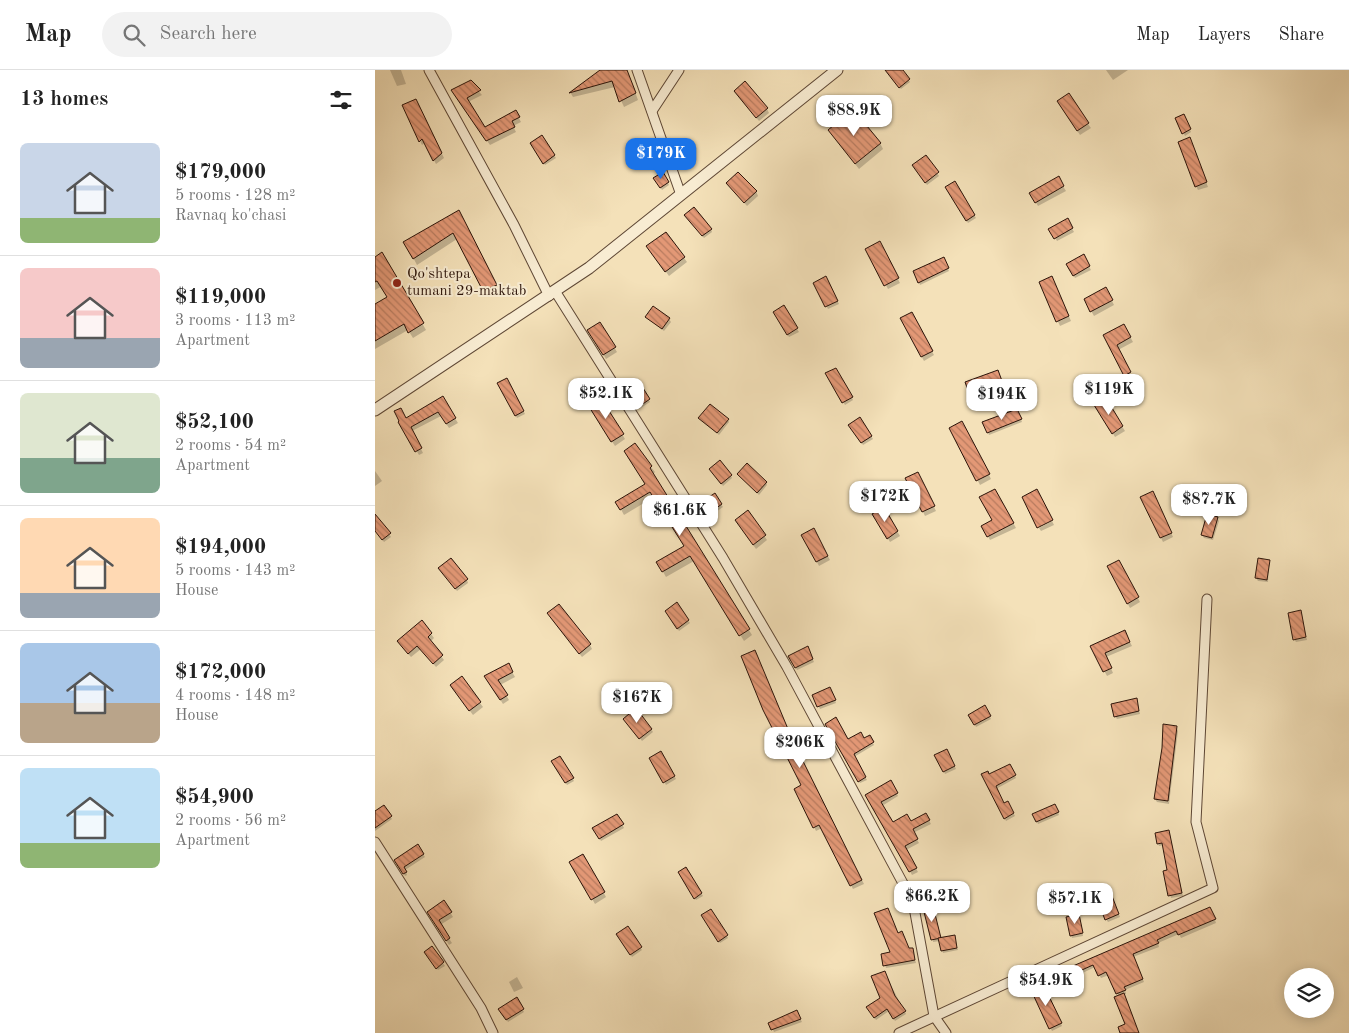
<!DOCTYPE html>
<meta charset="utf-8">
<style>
:root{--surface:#fff;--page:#f2f2f2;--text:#222;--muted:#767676;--line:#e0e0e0;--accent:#1a73e8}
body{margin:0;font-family:"Old Standard TT",serif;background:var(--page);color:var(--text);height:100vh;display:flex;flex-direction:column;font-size:19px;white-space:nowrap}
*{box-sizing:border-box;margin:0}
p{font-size:16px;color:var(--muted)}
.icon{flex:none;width:28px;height:28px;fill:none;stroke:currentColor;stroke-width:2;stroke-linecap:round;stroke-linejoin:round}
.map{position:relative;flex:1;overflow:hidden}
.drawer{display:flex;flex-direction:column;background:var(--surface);width:375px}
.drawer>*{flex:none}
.fabs{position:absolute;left:909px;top:898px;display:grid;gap:10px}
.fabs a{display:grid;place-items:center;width:50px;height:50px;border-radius:50%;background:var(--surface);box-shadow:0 2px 12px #0003;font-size:25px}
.price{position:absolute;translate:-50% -42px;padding:0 11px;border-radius:10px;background:#fff;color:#222;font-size:16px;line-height:32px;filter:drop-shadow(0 1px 2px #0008)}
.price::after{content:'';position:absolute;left:50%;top:30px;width:15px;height:11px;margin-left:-8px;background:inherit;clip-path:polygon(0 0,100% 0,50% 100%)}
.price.current{background:var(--accent);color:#fff}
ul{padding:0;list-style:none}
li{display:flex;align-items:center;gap:15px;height:125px;padding:0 20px}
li+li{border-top:1px solid var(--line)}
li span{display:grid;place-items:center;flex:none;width:140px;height:100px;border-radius:8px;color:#555}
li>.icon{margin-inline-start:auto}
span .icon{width:60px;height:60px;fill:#fffc;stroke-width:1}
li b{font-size:21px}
h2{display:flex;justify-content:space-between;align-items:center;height:60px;padding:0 20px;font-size:21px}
header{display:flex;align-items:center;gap:30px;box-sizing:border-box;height:70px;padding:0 25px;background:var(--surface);border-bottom:1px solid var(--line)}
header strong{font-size:24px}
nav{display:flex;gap:28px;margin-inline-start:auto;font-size:18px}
.search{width:350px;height:45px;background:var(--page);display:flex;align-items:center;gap:12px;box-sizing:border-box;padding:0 18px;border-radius:28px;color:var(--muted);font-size:19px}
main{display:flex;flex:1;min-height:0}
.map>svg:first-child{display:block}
.shadow{fill:#0003}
.building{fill:url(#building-back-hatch);stroke:#2c1409}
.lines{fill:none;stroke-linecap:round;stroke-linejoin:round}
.minor-casing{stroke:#5e4735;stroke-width:11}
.tertiary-casing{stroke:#5e4735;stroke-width:13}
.minor{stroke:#f8ecd2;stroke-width:9}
.tertiary{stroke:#f8ecd2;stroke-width:11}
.poi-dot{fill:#8f2418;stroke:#f8ecd2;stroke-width:2}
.labels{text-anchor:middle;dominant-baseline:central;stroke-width:4;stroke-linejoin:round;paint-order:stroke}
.poi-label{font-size:15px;fill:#2c1409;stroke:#f8ecd2;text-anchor:start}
</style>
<header>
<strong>Map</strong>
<div class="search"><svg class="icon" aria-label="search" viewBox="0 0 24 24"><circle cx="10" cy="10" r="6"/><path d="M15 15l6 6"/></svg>Search here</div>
<nav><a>Map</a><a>Layers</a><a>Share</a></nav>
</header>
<main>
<section class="drawer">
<h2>13 homes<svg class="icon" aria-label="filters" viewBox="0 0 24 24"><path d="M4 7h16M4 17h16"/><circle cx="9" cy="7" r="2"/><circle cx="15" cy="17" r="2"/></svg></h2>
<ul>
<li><span style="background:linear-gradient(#c9d6e8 75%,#8fb573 0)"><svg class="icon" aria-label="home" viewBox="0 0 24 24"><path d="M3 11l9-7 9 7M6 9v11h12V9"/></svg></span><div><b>$179,000</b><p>5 rooms · 128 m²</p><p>Ravnaq ko'chasi</p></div></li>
<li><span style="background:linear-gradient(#f6c9c9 70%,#9aa5b1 0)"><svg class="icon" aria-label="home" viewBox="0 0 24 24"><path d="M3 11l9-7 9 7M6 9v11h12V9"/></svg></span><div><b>$119,000</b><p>3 rooms · 113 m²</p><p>Apartment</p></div></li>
<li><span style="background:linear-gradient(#dfe7d0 65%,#7fa58c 0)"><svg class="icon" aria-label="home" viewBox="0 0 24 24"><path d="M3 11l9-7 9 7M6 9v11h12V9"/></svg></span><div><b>$52,100</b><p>2 rooms · 54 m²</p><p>Apartment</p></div></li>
<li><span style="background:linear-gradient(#ffd9b3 75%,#9aa5b1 0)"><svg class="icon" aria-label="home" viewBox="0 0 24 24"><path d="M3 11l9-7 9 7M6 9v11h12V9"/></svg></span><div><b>$194,000</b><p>5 rooms · 143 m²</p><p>House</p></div></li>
<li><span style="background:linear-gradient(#a9c7e8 60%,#b9a48a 0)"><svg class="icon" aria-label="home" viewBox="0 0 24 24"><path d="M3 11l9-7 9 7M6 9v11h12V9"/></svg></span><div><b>$172,000</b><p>4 rooms · 148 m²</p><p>House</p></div></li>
<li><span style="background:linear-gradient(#bfe0f5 75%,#8fb573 0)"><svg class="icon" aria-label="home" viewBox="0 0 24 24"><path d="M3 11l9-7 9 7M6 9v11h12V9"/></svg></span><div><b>$54,900</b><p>2 rooms · 56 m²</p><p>Apartment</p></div></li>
</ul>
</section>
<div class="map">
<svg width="974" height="963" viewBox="0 0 974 963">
<defs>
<pattern id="building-back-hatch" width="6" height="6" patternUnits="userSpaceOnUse" patternTransform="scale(1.25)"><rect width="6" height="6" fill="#e39876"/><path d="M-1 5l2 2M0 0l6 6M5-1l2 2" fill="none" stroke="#b87b5f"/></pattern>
</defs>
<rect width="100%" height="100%" fill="#f4e1b9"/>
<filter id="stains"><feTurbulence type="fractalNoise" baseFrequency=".004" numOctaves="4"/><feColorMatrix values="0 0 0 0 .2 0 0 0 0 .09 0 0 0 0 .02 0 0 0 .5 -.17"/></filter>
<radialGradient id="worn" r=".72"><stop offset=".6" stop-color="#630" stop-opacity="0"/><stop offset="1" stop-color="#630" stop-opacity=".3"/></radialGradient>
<g class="shadow">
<polygon points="15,0 26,0 31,14 22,16"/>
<polygon points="228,0 252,0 263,30 249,37 240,17 198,27 195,22"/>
<polygon points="511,0 526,0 535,12 526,19"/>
<polygon points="731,0 753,0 738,10"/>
<polygon points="95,12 107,25 93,32 110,58 140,41 146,52 138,56 141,62 115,75 80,25"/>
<polygon points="363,26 392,39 394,43 384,51"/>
<polygon points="43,35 69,88 61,94 50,73 47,75 45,71 29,36"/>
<polygon points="686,36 713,54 716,58 705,65"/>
<polygon points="808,46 816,62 810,66 802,49"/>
<polygon points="454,60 505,73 508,79 484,99"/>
<polygon points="167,67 181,88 170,95 157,73"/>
<polygon points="815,69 833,117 823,120 821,116"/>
<polygon points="551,87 564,106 552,115 540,98"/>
<polygon points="288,103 294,115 287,120 280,108"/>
<polygon points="683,108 691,121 663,136 656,124"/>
<polygon points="579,113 601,148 593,153 572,118"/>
<polygon points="353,114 381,121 383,126 372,136"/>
<polygon points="87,148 124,222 113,227 82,169 42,195 30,172"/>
<polygon points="313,148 336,159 337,162 329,168"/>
<polygon points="692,150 699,162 682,171 675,159"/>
<polygon points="291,163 312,192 294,206 276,181"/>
<polygon points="504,173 525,213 513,219 492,179"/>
<polygon points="7,184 51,260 38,268 33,260 0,279 0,235 14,227 7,216 0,220 0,188"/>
<polygon points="708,186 716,200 700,208 693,195"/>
<polygon points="568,189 574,201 545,215 539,202"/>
<polygon points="451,208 464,234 453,239 440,213"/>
<polygon points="665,212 679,212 696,251 685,256"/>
<polygon points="731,219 739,235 719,246 710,230"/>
<polygon points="409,237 424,262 414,267 399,242"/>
<polygon points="536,243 559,285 549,291 526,249"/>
<polygon points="271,247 294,249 296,252 289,261"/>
<polygon points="225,254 242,282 231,289 214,261"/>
<polygon points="749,256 758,272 743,280 757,307 752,309 729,266"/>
<polygon points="461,299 478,330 470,335 452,304"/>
<polygon points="624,304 628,314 596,325 595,322"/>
<polygon points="132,310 150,344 142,348 124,314"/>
<polygon points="268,320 275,332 264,339 257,327"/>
<polygon points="67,328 83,353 74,358 66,346 37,361 48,383 44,385 25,353"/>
<polygon points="225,329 250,369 240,376 214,336"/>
<polygon points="730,329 750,361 740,367 721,335"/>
<polygon points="643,343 647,352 614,365 609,353"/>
<polygon points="325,348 353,350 354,352 344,365"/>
<polygon points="484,349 498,369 488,375 475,355"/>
<polygon points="587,352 616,409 605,415 576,358"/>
<polygon points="260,375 276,397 280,402 278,404 377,565 369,571 319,491 291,507 283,493 311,477 279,427 249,445 242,432 272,414"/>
<polygon points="0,401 7,411 0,416"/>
<polygon points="338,402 356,406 357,408 348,416"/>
<polygon points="365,406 391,413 392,415 384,425"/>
<polygon points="545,408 561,441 550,446 532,409"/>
<polygon points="620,420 641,458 615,470 608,457 619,451"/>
<polygon points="339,425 348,437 335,446 327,434"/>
<polygon points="780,427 798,467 788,472 786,468"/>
<polygon points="509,439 525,466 515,472 499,445"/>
<polygon points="373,442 392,470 381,479 364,455"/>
<polygon points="842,448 844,451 838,470 829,468 827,465"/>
<polygon points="4,450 16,467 9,472 0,460 0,454"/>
<polygon points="677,451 679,455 666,461 664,458"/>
<polygon points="439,460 455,490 444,496 428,465"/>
<polygon points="743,491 765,532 755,538 733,497"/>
<polygon points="894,491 893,512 883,511 881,508"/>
<polygon points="67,501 92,510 93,513 82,521"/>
<polygon points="301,534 315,553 304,561 291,541"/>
<polygon points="926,542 932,570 921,572 919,569"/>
<polygon points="176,548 215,575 217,579 207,587"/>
<polygon points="47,552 59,568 55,572 69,590 61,597 46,579 36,587 26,576"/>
<polygon points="752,566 757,576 731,587 738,603 732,606 717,577"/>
<polygon points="432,578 439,592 422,600 415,588"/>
<polygon points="133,595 140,607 125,615 134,630 128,634 111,607"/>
<polygon points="79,620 105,633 108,637 98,645"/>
<polygon points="456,621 461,633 445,639 439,626"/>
<polygon points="762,632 765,644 742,649 740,646"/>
<polygon points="609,637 616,649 601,657 595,645"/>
<polygon points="252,651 276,659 278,662 267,671"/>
<polygon points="451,654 473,671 489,670 494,667 499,675 479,687 492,710 485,713"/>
<polygon points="801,657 803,661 794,734 782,732 780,729"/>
<polygon points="420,676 489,814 478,819 447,758 441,761 439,757"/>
<polygon points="572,680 581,699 570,704 561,686"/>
<polygon points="286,683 301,709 291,715 276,688"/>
<polygon points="185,688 199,711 192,715 178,692"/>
<polygon points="634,695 641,708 621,719 629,734 632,732 640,746 631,751 608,705 614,706"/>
<polygon points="515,712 523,726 507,736 517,754 536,753 551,745 556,754 538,763 544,773 531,780 543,802 537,805 492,725"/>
<polygon points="9,737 17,749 0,761 0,743"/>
<polygon points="681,738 684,745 663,754 659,745"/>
<polygon points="242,745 249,758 226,771 219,759"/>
<polygon points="794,761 808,826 796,828 789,802 793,801 789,775 784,776 783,773"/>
<polygon points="43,776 50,787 30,800 32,805 30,806 21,791"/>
<polygon points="208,786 231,827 220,834 196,792"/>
<polygon points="311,799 328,826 321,830 304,803"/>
<polygon points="738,830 745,847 733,852 731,849"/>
<polygon points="69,832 78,847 65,855 77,873 74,875 53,842"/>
<polygon points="558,837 566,869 579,866 583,880 568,883 565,871 558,872"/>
<polygon points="336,840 353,868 345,873 328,846"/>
<polygon points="837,841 841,853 806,868 804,864 783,873 784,877 758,887 769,912 750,920 751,924 748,925 763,963 747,963 751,955 744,927 734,905 726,908 720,897 683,915 678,906"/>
<polygon points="705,849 708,866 697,868 696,865"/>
<polygon points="253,858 267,880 257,887 243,864"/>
<polygon points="523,864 534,880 537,879 541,893 511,898 507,885 516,883"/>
<polygon points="57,877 70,896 63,900 52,885"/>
<polygon points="509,902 531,944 520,951 514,941 501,950 493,937 507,928"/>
<polygon points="142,907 148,918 139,922 134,912"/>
<polygon points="667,916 687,956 677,961 657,921"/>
<polygon points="141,929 149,942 133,952 125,939"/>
<polygon points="421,941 427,952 399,962 395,953"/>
</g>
<g class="building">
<polygon points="225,0 252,0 261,23 244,32 237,11 194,23"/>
<polygon points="510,0 528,0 535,9 524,18"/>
<polygon points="96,10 106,20 92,28 110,57 141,40 145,47 137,51 140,57 111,71 76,20"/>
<polygon points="370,11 393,38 381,48 359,21"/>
<polygon points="694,23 714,53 702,61 682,31"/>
<polygon points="41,29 67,83 58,91 47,69 44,72 27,35"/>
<polygon points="478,39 506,73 480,94 453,60"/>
<polygon points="809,44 816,59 807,64 800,48"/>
<polygon points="167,65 180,85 168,94 155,73"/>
<polygon points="815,67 832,112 820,117 803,72"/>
<polygon points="551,85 564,102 550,113 537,95"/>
<polygon points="288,102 294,112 285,118 278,108"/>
<polygon points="363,102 382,121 369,133 351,113"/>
<polygon points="684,106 689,116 660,133 654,123"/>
<polygon points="580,111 600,145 591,151 570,117"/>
<polygon points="319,137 337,159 327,166 309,145"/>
<polygon points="84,140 122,215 108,221 78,163 38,189 28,172"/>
<polygon points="693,148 698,158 679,169 673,159"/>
<polygon points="291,162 310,187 290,202 271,176"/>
<polygon points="505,171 524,208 509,216 490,179"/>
<polygon points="7,182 49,253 33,263 29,254 0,271 0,234 12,227 2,211 0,212 0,187"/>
<polygon points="709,184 715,196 698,206 691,194"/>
<polygon points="569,187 574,198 543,213 538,201"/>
<polygon points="451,206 463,231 450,237 438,213"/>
<polygon points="677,206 694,246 681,252 664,212"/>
<polygon points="731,217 738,230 715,242 709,229"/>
<polygon points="409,235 423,258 412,265 398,242"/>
<polygon points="278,236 295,248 287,259 270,247"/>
<polygon points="537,242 558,281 546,287 525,248"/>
<polygon points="225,252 241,277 228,285 212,260"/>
<polygon points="749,254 756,267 742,275 756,302 749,306 728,265"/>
<polygon points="461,298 478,327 467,333 450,303"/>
<polygon points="623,300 627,311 594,323 590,312"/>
<polygon points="132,308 149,341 140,346 122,313"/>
<polygon points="268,318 275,329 262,338 255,327"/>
<polygon points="68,326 81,348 71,354 63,342 36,357 47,378 40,382 23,352 24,351 19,341 26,338 31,348"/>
<polygon points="225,327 249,364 236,372 213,335"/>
<polygon points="731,328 748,356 737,364 719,335"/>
<polygon points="335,334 354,349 342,363 323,348"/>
<polygon points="642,339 647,349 612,363 607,352"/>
<polygon points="485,347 497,366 486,373 473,355"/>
<polygon points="587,351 615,404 601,411 574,358"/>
<polygon points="260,373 277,396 275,398 375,559 364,566 315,486 287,502 281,492 309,476 275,422 245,440 240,432 270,414 249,381"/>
<polygon points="345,390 357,405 346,414 334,399"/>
<polygon points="372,393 392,412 382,423 362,404"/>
<polygon points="543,402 560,436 547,442 530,408"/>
<polygon points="620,419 639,453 612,467 606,456 617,450 604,427"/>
<polygon points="662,419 678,450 662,458 647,427"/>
<polygon points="778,421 797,463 785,468 765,427"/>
<polygon points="340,423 347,434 333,444 325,433"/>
<polygon points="509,437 523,461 512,469 497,444"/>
<polygon points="373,440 391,465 378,475 360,450"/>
<polygon points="0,444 16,463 7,470 0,461"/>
<polygon points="832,444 843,447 837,468 826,465"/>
<polygon points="439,458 453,486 441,492 426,465"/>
<polygon points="76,488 93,509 80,519 63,498"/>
<polygon points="883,488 895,490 892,510 880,508"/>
<polygon points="744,490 764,527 752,534 732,496"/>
<polygon points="302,532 314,550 302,559 290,541"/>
<polygon points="184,534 216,574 204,584 172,543"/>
<polygon points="926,540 931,567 918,570 913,543"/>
<polygon points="47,550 57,563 53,567 68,585 58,594 42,576 33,584 22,571"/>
<polygon points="750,560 755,572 730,583 737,598 728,602 715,576"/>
<polygon points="433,576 438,589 420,598 413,586"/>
<polygon points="380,580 418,671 487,810 475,816 444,755 438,758 419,719 426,715 388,640 366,586"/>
<polygon points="134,593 138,602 123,610 133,625 125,630 109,606"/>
<polygon points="87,606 106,632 94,641 75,615"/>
<polygon points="455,617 461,630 442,637 437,625"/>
<polygon points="762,628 764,641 739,647 736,634"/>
<polygon points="610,635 616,646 599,655 593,645"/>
<polygon points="261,638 277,659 264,669 248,649"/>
<polygon points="461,647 473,669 486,662 489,668 495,665 499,672 479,684 491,707 483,712 450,654"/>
<polygon points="788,654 802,656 793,731 779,729 787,678"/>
<polygon points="572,679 580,696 568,702 559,685"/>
<polygon points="286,681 300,706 288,713 274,688"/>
<polygon points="185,686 199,708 190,713 176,691"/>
<polygon points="635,694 641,705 621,716 629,733 633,731 639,743 629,749 606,704 613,701 614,704"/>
<polygon points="516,710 523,723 506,732 518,752 532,744 536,751 551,743 555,750 538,759 543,769 530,776 542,798 534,802 490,725"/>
<polygon points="680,734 684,742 661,752 657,744"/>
<polygon points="9,735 17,746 0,758 0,741"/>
<polygon points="242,744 249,754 224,769 217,758"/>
<polygon points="794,760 807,823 793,826 788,801 792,800 787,773 782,774 780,763"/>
<polygon points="43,774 49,784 29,797 32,802 28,804 19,790"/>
<polygon points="208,784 230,822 216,830 194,792"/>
<polygon points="311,797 327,823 319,829 303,802"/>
<polygon points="737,826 744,844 730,850 723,831"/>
<polygon points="69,830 77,842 64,850 75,868 71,871 52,842"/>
<polygon points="558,836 566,868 556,870 548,838"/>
<polygon points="835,837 841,849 803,865 801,861 782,870 784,873 758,884 768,909 749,917 751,920 741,924 731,902 723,906 718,895 680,912 677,905"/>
<polygon points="513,838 523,863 527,861 534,878 538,878 540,890 508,896 506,884 515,882 499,843"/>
<polygon points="336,839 353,865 343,872 326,845"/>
<polygon points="704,844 708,863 695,866 691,847"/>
<polygon points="253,856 267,877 255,885 241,864"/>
<polygon points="580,865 582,878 566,881 563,868"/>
<polygon points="57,876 69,892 61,899 49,882"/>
<polygon points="510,901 520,926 531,941 518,949 512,939 499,948 491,937 505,928 496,906"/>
<polygon points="668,914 687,953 674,959 656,920"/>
<polygon points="749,923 764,963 745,963 743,957 750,954 739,927"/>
<polygon points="142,927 149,939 131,950 123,939"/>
<polygon points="422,940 426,949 396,960 393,953"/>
</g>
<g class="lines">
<g class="minor-casing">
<g id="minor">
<polyline points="54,0 139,155 174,226"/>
<polyline points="262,0 306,125"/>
<polyline points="277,41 304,0"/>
<polyline points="180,221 348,488 412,597 538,832 559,946 571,963"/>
<polyline points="0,772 106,938 118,963"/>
<polyline points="524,963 838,818 821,752 832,529"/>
</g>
</g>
<g class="tertiary-casing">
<polyline id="tertiary" points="0,340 214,198 462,0"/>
</g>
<use href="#minor" class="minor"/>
<use href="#tertiary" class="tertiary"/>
</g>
<circle class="poi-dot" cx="22" cy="213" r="5"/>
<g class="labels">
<g class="poi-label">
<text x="32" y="204">Qo'shtepa<tspan x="32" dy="17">tumani 29-maktab</tspan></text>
</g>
</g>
<rect width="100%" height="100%" filter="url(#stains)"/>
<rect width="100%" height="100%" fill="url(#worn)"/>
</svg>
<div class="fabs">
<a><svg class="icon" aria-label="layers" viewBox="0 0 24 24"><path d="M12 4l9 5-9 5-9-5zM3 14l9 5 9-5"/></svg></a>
</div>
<b class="price" style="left:479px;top:67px">$88.9K</b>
<b class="price current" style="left:286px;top:110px">$179K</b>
<b class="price" style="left:734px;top:346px">$119K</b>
<b class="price" style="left:231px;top:350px">$52.1K</b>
<b class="price" style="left:627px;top:351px">$194K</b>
<b class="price" style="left:510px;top:453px">$172K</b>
<b class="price" style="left:834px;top:456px">$87.7K</b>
<b class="price" style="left:305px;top:467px">$61.6K</b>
<b class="price" style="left:262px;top:654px">$167K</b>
<b class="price" style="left:425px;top:699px">$206K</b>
<b class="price" style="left:557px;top:853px">$66.2K</b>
<b class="price" style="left:700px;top:855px">$57.1K</b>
<b class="price" style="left:671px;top:937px">$54.9K</b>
</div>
</main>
